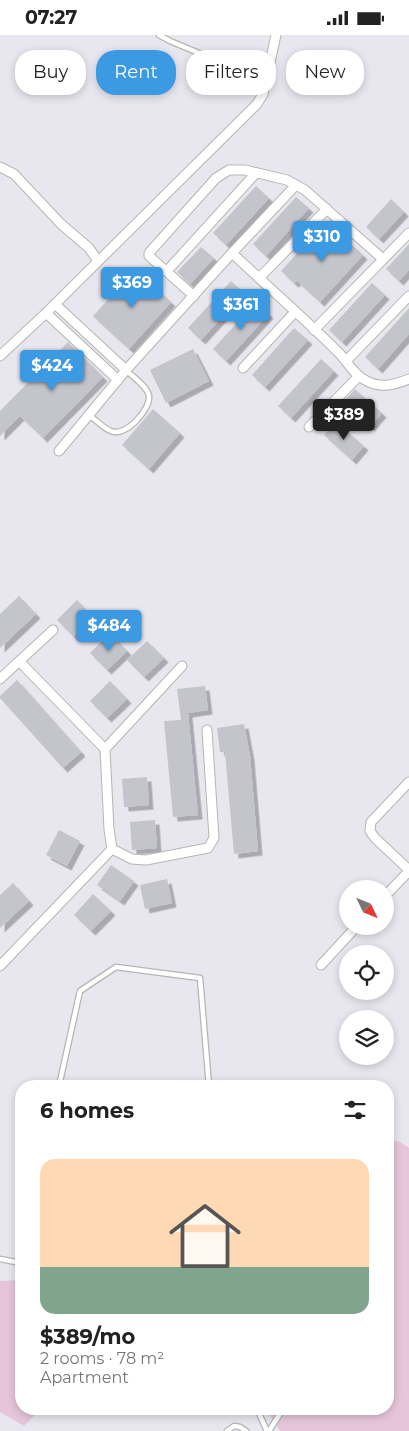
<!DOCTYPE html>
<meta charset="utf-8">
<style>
:root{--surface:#fff;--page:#f6f6f6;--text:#222;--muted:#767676;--line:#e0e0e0;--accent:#3c9ae2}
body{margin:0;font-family:Montserrat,sans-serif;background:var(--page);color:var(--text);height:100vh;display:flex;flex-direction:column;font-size:19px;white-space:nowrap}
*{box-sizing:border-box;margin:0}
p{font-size:16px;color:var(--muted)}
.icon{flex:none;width:28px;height:28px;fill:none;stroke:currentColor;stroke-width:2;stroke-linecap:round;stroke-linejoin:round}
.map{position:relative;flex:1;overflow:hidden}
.details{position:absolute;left:15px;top:1045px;width:379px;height:335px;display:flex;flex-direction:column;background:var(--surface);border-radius:20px;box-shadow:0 2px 8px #0003}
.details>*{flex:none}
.banner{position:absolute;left:15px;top:15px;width:380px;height:45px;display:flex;gap:10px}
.needle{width:32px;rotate:133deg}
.controls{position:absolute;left:339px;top:845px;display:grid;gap:10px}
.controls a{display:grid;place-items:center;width:55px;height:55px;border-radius:50%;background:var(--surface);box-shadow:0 2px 8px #0003;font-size:25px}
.price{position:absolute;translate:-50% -42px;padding:0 11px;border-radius:5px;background:var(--accent);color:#fff;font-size:16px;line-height:32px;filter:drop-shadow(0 1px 2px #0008)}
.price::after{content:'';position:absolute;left:50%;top:30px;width:15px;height:11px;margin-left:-8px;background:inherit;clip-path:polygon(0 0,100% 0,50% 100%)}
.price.current{background:#222;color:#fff}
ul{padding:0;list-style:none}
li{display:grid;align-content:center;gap:10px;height:265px;padding:0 25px}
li+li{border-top:1px solid var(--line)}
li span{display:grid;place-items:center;height:155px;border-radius:15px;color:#555}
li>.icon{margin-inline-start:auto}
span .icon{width:90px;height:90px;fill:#fffc;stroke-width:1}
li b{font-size:21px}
h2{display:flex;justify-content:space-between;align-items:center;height:60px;padding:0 25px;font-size:21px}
.chip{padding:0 18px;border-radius:20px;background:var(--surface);box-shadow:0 2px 8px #0003;font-size:18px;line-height:45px}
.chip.current{background:var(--accent);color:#fff}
.status{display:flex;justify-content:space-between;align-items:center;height:35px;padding:0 25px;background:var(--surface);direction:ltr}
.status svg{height:14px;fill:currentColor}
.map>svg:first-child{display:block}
.green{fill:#e6c5da}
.building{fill:#c4c4cc;filter:url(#shadow)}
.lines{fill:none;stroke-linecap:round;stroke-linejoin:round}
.service-casing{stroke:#b6b6b0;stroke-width:7}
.minor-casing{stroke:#b6b6b0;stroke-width:11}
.service{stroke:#fff;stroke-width:4.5}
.minor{stroke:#fff;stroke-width:9}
</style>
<div class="status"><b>07:27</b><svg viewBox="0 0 49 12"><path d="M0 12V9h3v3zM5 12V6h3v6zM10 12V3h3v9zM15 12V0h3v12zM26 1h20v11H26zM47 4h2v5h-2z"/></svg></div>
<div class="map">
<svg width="409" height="1396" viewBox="0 0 409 1396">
<defs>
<filter id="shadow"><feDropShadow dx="4.5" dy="4.5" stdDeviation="0" flood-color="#0004"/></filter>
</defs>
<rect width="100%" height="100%" fill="#e8e7f0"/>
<g class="green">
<polygon points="388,1105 400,1107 409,1113 409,1396 280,1396 266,1374 388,1374"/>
<polygon points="21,1245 21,1374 41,1374 24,1391 0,1377 0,1246"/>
</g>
<g class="building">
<polygon points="256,151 269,163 226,210 213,198"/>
<polygon points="296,162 309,173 266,221 253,209"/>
<polygon points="391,164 404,177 379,204 366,192"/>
<polygon points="324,189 347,210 350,208 363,220 320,267 297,246 294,248 281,236"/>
<polygon points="409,209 409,235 399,246 386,234"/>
<polygon points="201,212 214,223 190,249 177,237"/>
<polygon points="136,234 171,267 129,314 93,281"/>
<polygon points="231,246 244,258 201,305 188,293"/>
<polygon points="372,248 385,260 342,307 329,295"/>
<polygon points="256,267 269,279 226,326 213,314"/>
<polygon points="409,273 409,299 378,334 365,322"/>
<polygon points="294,293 308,305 265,352 252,340"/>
<polygon points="68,307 103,342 43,403 20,381 0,401 0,376"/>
<polygon points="193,314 209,346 166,368 150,335"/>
<polygon points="321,324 334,336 291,383 278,371"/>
<polygon points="355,354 382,378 370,392 343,367"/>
<polygon points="153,374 180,398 149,434 122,410"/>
<polygon points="336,387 364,411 352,425 324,400"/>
<polygon points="19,561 36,579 0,613 0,579"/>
<polygon points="77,565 94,583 74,602 57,585"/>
<polygon points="110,598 127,616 107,635 90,618"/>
<polygon points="147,606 164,623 144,642 127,625"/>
<polygon points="17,645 81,717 63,733 0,663 0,661"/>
<polygon points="110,646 127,664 107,683 90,666"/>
<polygon points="205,651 208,675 188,678 198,780 173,782 164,686 181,685 177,654"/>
<polygon points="244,689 250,721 258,816 234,819 225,717 220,717 217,693"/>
<polygon points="147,742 149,770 124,772 122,744"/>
<polygon points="155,785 157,813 132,815 130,787"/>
<polygon points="59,795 80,806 67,831 46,820"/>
<polygon points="111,830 134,846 120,866 97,850"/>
<polygon points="167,844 172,868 145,874 140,850"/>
<polygon points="13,848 29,866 0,893 0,860"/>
<polygon points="93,859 111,876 91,896 74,880"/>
</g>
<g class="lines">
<g class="service-casing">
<g id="service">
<polyline points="159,0 170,6 266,46"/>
<path d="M89 380C96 385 103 393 111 396 126 403 151 373 149 361 148 352 133 342 126 335"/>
<polyline points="59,1051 80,956 116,932 200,943 209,1051"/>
<polyline points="0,1224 21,1228"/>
<polyline points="257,1374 267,1396"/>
<polyline points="227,1396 234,1391 240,1392 246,1396"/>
<polyline points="269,1396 283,1374"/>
</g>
</g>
<g class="minor-casing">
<g id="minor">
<polyline points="0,132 14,139 61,189 89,213 98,226"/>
<path d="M232 218C267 251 304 283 339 318 347 326 354 340 365 345 380 354 394 350 409 344"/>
<polyline points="167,236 256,138"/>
<polyline points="259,243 327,174"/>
<polyline points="194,261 149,221 149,218 216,143 229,135 245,135 287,145 305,155 383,224"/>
<polyline points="55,269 126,335"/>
<polyline points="46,278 118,345"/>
<polyline points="314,295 409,198"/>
<polyline points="0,321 46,278 257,69 263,59 276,0"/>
<polyline points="346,326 409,261"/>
<polyline points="243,333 295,277"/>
<polyline points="309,392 359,341"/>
<polyline points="59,416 126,335 232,218 296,150"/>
<polyline points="0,644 53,595"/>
<polyline points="105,714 182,631"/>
<polyline points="409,747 371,787 370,796 375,803 409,835"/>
<polyline points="112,814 132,824 146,825 208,813 214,803 207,695"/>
<polyline points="385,861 409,836"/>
<polyline points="321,930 357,891"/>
<polyline points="0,931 112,814 109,794 105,714 20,627"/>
</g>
</g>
<use href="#service" class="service"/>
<use href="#minor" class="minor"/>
</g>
</svg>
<div class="controls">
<a><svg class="needle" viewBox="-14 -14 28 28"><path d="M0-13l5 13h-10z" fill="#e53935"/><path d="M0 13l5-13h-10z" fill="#767676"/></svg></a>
<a><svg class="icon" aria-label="locate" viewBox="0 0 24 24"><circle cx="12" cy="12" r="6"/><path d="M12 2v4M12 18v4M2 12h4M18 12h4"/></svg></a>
<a><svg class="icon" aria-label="layers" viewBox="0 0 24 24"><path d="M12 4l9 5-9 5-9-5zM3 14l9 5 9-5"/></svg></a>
</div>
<b class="price" style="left:322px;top:228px">$310</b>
<b class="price" style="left:132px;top:274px">$369</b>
<b class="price" style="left:241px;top:296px">$361</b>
<b class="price" style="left:52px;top:357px">$424</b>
<b class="price current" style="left:344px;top:406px">$389</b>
<b class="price" style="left:109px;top:617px">$484</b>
<div class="banner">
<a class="chip">Buy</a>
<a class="chip current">Rent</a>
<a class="chip">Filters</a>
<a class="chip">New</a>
</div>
<section class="details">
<h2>6 homes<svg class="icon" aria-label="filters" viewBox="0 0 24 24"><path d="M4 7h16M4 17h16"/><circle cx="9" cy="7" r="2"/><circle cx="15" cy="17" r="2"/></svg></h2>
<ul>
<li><span style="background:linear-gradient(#ffd9b3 70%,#7fa58c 0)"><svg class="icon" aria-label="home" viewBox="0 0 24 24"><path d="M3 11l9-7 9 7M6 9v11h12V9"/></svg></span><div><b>$389/mo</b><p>2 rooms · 78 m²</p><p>Apartment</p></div></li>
</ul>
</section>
</div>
